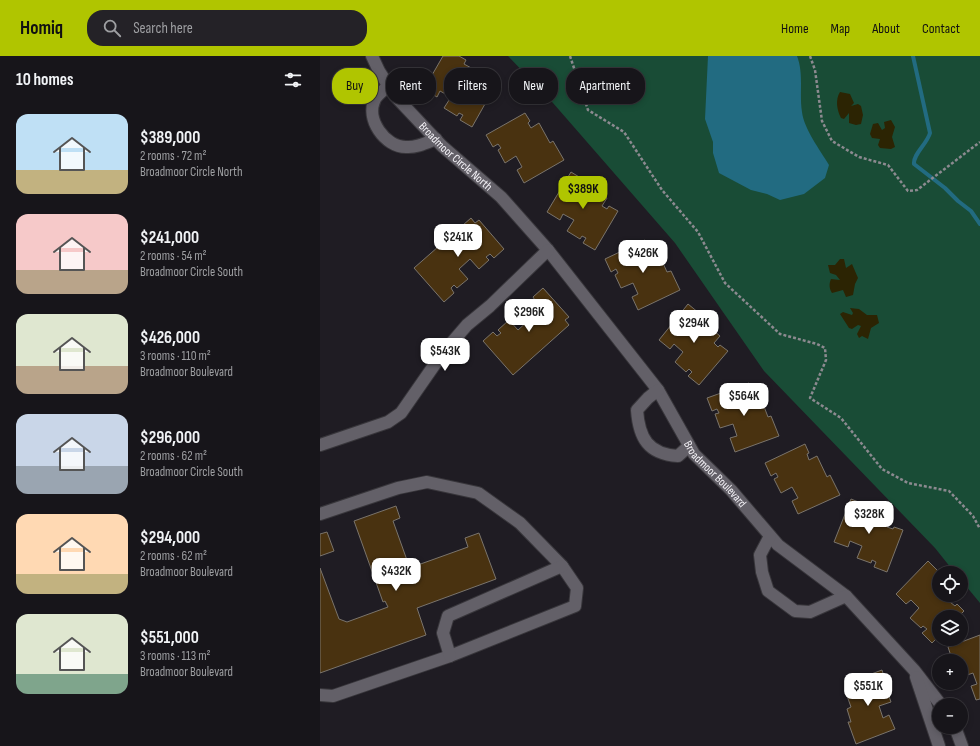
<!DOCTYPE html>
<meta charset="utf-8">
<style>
:root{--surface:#17151a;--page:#242227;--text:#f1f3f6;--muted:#9e9fa2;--line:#363439;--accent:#b0c500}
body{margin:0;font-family:"Sofia Sans Condensed",sans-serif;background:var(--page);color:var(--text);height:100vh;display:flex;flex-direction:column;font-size:15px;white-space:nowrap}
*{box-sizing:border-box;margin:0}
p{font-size:13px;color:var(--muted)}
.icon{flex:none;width:22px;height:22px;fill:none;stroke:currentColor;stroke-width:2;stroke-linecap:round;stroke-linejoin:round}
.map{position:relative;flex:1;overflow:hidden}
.panel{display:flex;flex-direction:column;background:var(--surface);width:320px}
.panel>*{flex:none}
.top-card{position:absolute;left:12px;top:12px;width:380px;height:36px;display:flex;gap:8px}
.fabs{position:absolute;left:612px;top:510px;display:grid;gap:8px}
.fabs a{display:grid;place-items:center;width:36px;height:36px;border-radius:50%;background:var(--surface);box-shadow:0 2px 6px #0003,0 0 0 1px var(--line);font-size:20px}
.price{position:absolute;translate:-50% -34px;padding:0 9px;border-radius:8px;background:#fff;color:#222;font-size:13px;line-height:26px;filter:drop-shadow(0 1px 2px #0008)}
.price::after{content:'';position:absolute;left:50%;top:24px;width:12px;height:9px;margin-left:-6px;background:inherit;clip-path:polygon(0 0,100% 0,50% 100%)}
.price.active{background:var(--accent);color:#111}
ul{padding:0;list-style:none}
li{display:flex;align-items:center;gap:12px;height:100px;padding:0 16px}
li span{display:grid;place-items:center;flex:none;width:112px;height:80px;border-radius:12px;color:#555}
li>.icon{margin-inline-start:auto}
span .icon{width:48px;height:48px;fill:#fffc;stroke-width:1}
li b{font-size:17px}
h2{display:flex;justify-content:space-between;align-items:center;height:48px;padding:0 16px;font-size:17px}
.chip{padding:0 14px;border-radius:16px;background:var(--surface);box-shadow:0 2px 6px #0003,0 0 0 1px var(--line);font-size:14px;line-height:36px}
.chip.active{background:var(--accent);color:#111}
header{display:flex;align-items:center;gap:24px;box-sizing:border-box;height:56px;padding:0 20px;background:var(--accent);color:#111}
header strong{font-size:19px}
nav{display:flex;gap:22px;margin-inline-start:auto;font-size:14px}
.search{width:280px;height:36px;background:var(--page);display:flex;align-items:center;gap:10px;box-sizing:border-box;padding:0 14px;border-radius:16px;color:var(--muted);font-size:15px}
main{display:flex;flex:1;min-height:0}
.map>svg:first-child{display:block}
.green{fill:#194c36}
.sand{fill:#2c2403}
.water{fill:#226b81}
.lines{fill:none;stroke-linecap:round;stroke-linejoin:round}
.stream{stroke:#226b81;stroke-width:4}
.building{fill:#493210;stroke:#7a746c}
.minor-casing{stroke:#38363b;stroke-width:14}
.path{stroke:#8c8a90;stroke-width:2.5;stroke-dasharray:3 2;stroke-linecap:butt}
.minor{stroke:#636068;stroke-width:12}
.labels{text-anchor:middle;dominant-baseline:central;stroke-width:3;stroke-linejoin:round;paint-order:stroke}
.street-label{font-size:12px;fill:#f5f3f8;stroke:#1f1c23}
</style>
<header>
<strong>Homiq</strong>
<div class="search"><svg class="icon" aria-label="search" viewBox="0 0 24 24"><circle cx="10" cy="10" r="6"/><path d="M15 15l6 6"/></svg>Search here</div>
<nav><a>Home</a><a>Map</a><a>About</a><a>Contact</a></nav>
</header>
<main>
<section class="panel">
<h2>10 homes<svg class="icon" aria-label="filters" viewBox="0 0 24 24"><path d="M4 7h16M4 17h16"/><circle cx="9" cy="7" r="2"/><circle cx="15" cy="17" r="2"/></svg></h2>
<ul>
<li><span style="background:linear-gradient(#bfe0f5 70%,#c2b280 0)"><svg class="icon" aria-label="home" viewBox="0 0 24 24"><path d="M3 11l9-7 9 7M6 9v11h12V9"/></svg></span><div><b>$389,000</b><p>2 rooms · 72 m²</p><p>Broadmoor Circle North</p></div></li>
<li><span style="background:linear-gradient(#f6c9c9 70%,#b9a48a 0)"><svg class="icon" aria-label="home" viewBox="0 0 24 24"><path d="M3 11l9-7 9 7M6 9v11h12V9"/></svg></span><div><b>$241,000</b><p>2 rooms · 54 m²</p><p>Broadmoor Circle South</p></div></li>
<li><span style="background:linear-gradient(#dfe7d0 65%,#b9a48a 0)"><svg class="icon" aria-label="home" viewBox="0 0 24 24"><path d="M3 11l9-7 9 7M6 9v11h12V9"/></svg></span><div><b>$426,000</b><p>3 rooms · 110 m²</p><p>Broadmoor Boulevard</p></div></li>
<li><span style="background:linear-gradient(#c9d6e8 65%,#9aa5b1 0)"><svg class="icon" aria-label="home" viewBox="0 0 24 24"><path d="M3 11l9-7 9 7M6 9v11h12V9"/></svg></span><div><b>$296,000</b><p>2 rooms · 62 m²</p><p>Broadmoor Circle South</p></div></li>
<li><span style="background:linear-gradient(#ffd9b3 75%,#c2b280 0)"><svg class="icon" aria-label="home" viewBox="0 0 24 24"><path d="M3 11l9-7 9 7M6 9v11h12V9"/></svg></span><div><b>$294,000</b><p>2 rooms · 62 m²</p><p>Broadmoor Boulevard</p></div></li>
<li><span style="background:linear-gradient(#dfe7d0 75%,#7fa58c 0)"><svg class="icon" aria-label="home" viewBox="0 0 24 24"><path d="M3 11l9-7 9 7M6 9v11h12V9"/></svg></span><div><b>$551,000</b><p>3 rooms · 113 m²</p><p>Broadmoor Boulevard</p></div></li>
</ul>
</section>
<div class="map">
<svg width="660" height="690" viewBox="0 0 660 690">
<rect width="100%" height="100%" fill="#1f1c23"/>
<polygon class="green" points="188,0 660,0 660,547 641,524 641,517 635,517 615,492 444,315 355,187 233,47"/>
<g class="sand">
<path d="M520 36 530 38 534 47 531 50 538 48 541 50 543 59 541 68 536 69 529 67V57L524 63 521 62C517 54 515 44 520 36Z"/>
<polygon points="571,64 575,71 572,81 575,91 571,93 560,92 558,89 560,83 552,82 550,78 553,68 558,67 562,74 565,72 564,66"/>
<path d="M520 203H524L526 212 532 208 538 222 535 228 533 239 526 241 523 234 512 237C509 232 509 228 511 223L520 224 516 219 510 217 508 209H515Z"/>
<polygon points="530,252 539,253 547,259 557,259 559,267 551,272 548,283 542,280 539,282 537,278 541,270 538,269 532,273 529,272 520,258 523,256 532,259 533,257"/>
</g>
<path class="water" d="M388 0H477C484 18 479 37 482 56 484 73 500 94 509 109L505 122 484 138 460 144 447 138 431 134 399 117 393 97V86L385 63Z"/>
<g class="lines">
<path class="stream" d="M593 0 610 77C607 88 593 98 594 108L625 132 638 145 651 155 660 168"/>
</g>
<g class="building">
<polygon points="123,0 139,0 146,4 144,8 164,19 159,27 164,30 166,27 174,32 152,71 140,64 143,59 139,57 137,60 124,52 131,41 120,35 117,41 104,33"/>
<polygon points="205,57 210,65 208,67 211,72 219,67 230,87 233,85 244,104 204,127 197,114 202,111 196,100 185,107 178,94 181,92 178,88 173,91 166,79"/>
<polygon points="251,116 269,127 267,130 287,142 282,150 287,153 289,150 298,155 275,194 263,187 266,182 262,180 260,183 247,175 254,164 243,158 240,164 227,156"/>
<polygon points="151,162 155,167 159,164 184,193 174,202 170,198 166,201 169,204 159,213 150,203 139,213 148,223 137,232 134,229 131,232 134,237 124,246 94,212"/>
<polygon points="325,184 330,193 327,194 329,200 338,196 347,216 351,215 360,234 318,254 312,241 318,238 313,227 301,232 295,219 298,217 296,213 291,216 285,203"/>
<polygon points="223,232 249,261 245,264 249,269 193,319 163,285 173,276 177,280 181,277 178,274 189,264 198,274 208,265 200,255 210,246 213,249 216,246 213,241"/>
<polygon points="368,248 385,262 382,265 400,280 394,287 398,291 400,289 408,295 379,329 368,320 372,316 369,313 366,316 355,306 363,296 354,288 350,293 339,284"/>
<polygon points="429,327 432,336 429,337 432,343 440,340 448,361 451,360 459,380 415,396 410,382 417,380 413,368 400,372 395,358 399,357 397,353 392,355 387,342"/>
<polygon points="485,388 489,397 487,398 489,404 497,400 507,421 510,419 520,439 478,458 472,445 478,442 472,431 461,437 454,423 458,421 456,417 451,420 445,407"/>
<polygon points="531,443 551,451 550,454 571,463 567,471 573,473 574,471 583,474 567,516 554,511 556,506 552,504 551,507 537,502 542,490 530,485 528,491 514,486"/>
<polygon points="76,450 80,462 73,465 88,507 95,510 148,491 145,482 159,477 176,523 97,552 106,579 0,617 0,512 19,563 27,566 68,551 65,545 63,546 34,465"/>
<polygon points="7,476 14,495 0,500 0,478"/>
<polygon points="608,505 620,517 619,539 637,539 630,546 635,550 637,548 644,555 638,561 619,561 619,580 612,587 602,577 607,573 603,570 601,572 590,562 599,552 591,544 586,548 576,538"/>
<polygon points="660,579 660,643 656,644 651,630 657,628 653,617 641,621 641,605 639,605 638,602 632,603 628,591"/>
<polygon points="562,614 566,627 561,629 563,633 566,632 571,646 559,650 563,662 569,659 575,673 536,688 528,666 531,666 527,653 531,651 526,637 530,636 527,627"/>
</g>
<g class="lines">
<g class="minor-casing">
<g id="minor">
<path id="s1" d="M52 0 59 15 75 40 122 90 181 141 228 194 338 334 374 398 411 434 458 489 526 540 594 614 621 649"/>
<path d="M68 30C64 34 58 38 55 43 45 63 65 91 86 91 96 92 106 87 116 83"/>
<path d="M338 334 328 342 317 354C319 382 328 398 358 400L369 390"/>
<polyline points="0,389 68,366 81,357 122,298 147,269 170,250 228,194"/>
<polyline points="0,458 78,432 107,426 158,437 200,467 242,510 257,532 255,550 130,600 13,640 0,639"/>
<polyline points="450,480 440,499 442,516 448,535 475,555 490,556 526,540"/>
<polyline points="130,600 123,577 128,560 242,510"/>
<polyline points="596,621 619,690"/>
<polyline points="635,671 642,690"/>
</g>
</g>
<g class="path">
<polyline points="250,0 268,54 304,76 342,134 378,176 405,227 460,278 497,288 505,292 506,304 490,342 521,362 562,413 588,427 629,435 653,460 660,473"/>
<polyline points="490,0 495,14 502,65 512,85 539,101 568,109 588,135 597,134 660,86"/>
</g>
<use href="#minor" class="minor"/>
</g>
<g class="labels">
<g class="street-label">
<text stroke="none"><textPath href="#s1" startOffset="132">Broadmoor Circle North</textPath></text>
<text stroke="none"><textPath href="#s1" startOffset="544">Broadmoor Boulevard</textPath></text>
</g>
</g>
</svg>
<div class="fabs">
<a><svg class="icon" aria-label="locate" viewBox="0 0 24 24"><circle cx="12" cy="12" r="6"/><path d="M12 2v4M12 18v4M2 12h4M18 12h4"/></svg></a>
<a><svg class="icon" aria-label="layers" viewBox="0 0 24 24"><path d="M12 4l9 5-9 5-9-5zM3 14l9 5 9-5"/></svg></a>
<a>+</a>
<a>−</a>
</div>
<b class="price active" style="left:263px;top:154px">$389K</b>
<b class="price" style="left:138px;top:202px">$241K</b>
<b class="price" style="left:323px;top:218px">$426K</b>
<b class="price" style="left:209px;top:277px">$296K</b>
<b class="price" style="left:374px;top:288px">$294K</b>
<b class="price" style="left:125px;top:316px">$543K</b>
<b class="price" style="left:424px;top:361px">$564K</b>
<b class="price" style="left:549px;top:479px">$328K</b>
<b class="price" style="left:76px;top:536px">$432K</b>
<b class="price" style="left:548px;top:651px">$551K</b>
<div class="top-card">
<a class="chip active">Buy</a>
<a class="chip">Rent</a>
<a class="chip">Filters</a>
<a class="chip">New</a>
<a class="chip">Apartment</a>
</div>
</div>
</main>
